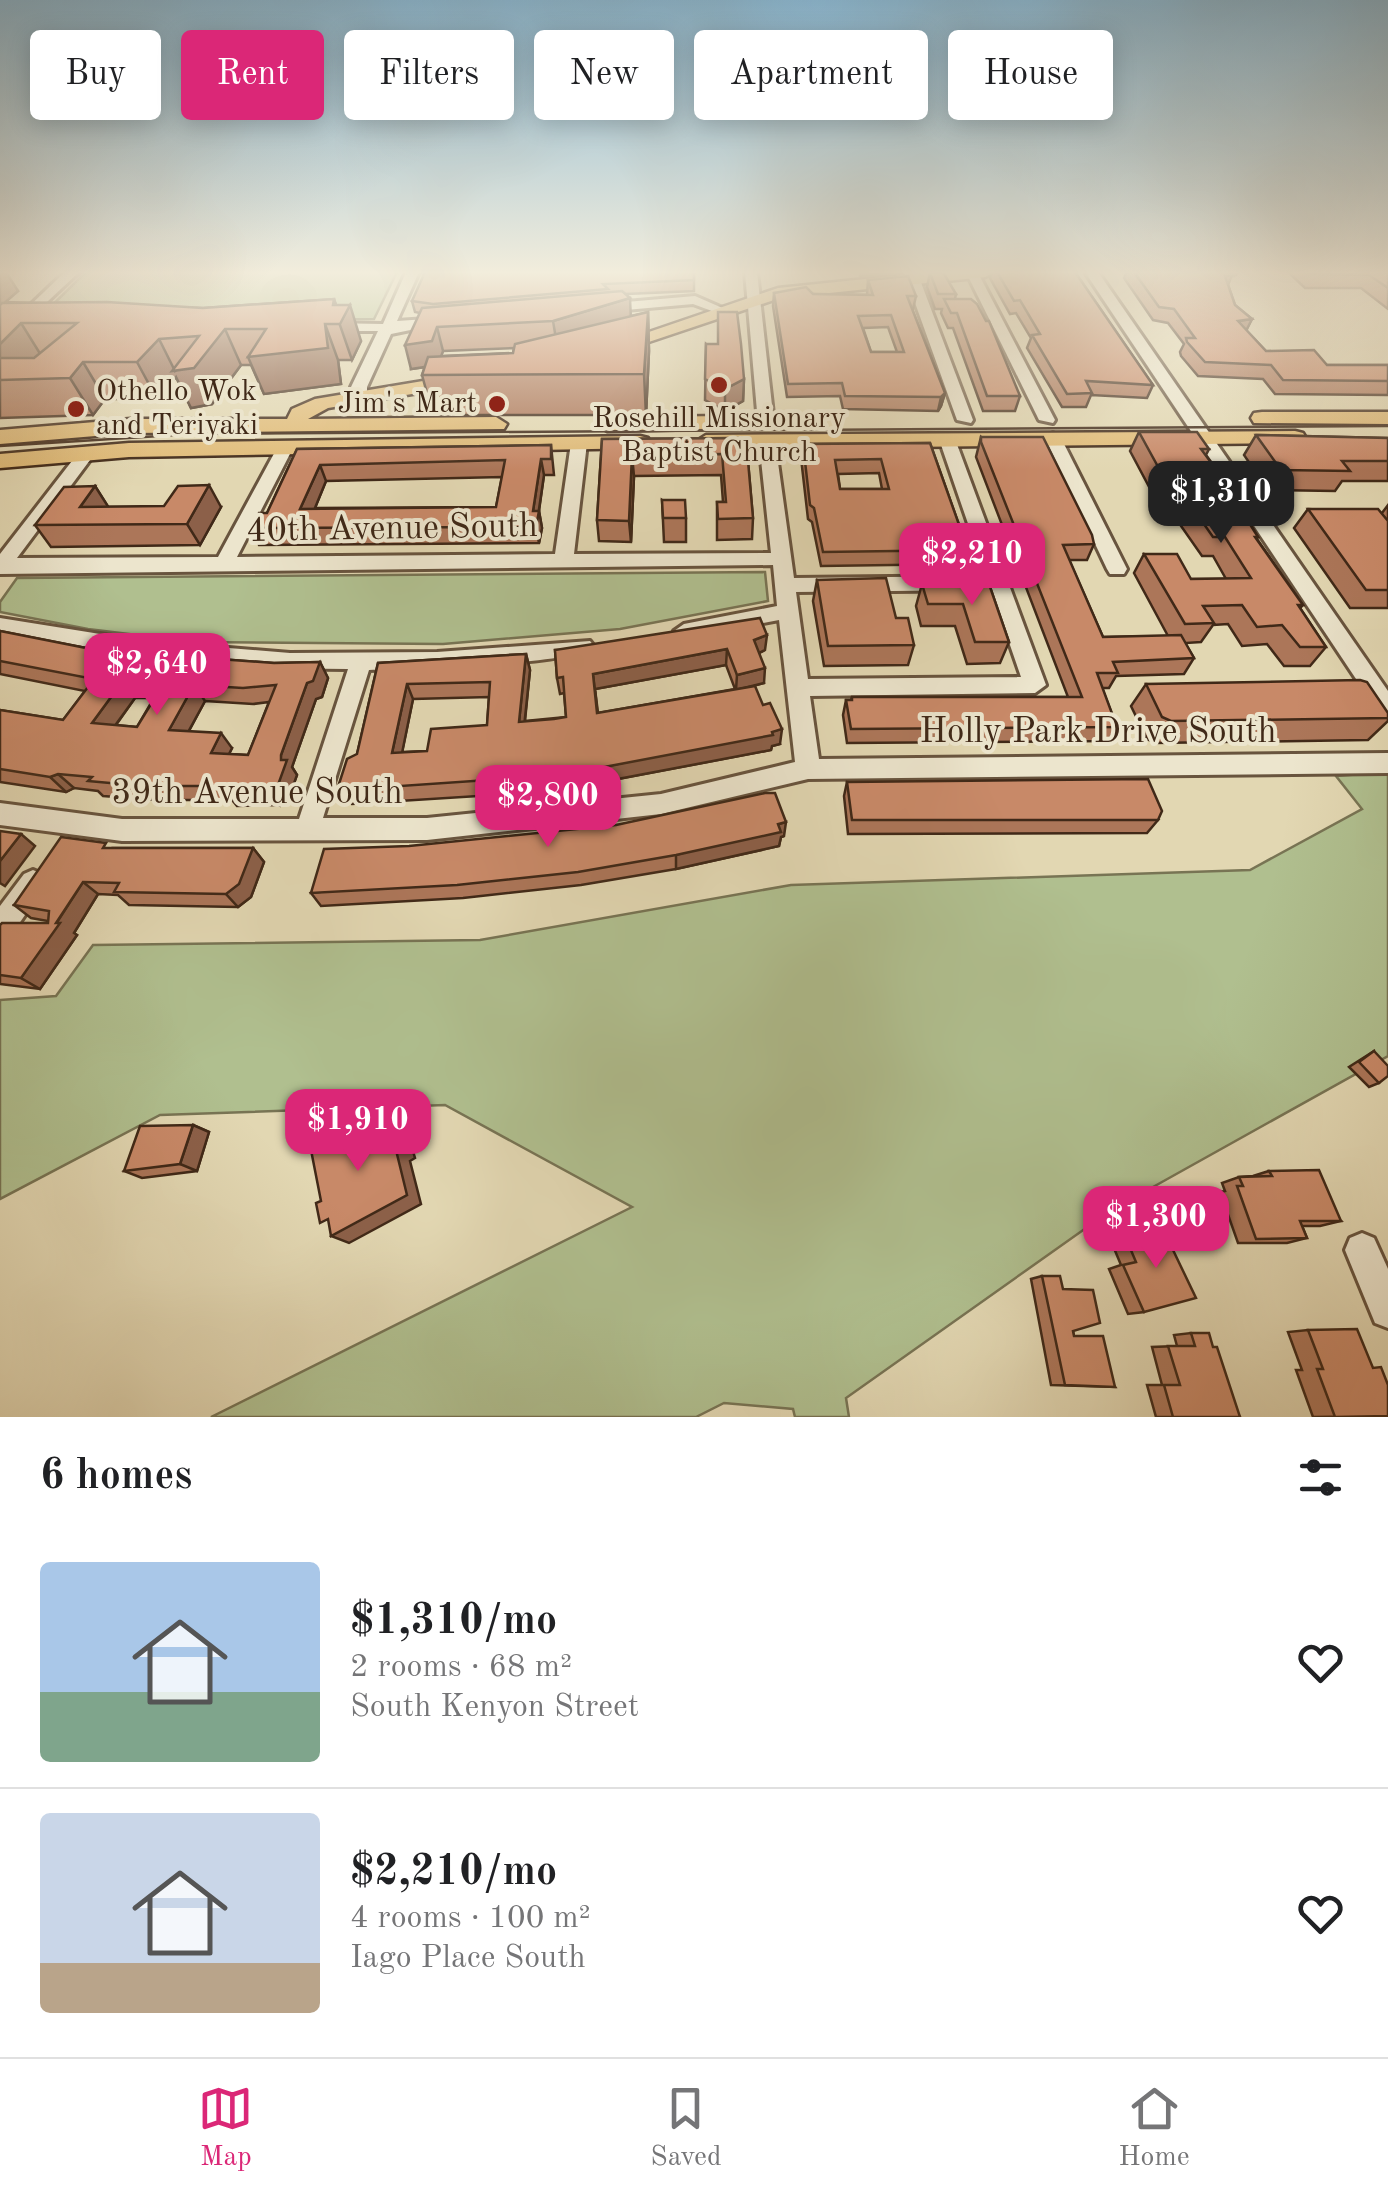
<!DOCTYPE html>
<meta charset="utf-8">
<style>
:root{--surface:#fff;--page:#f2f2f2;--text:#202124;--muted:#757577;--line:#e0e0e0;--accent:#db2777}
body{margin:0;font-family:"Old Standard TT",serif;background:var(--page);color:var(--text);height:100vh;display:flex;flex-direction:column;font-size:38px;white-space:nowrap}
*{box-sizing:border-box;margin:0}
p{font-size:32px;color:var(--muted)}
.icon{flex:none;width:55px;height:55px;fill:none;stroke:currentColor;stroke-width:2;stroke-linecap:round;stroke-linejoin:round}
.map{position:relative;height:1417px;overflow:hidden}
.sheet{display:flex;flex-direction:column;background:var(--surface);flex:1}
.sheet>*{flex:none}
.guide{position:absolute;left:30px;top:30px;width:1330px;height:90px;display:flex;gap:20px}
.price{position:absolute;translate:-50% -85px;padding:0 22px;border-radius:20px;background:var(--accent);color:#fff;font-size:32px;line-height:65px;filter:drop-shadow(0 2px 5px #0008)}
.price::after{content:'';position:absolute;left:50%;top:60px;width:30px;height:22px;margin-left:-15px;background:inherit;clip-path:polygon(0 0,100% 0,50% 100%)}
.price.current{background:#222;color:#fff}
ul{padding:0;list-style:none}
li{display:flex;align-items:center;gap:30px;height:250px;padding:0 40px}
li+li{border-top:2px solid var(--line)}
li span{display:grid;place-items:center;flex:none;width:280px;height:200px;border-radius:10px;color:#555}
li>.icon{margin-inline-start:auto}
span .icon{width:120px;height:120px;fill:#fffc;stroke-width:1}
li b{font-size:42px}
h2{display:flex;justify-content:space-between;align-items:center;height:120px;padding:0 40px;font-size:42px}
.chip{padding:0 35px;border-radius:10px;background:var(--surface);box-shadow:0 5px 25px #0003;font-size:35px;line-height:90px}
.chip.current{background:var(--accent);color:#fff}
.tabs{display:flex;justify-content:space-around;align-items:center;height:140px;border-top:2px solid var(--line);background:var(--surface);font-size:28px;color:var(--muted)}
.tabs a{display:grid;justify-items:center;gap:5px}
.tabs .current{color:var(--accent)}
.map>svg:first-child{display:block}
.green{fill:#b0bf8f;stroke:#787454;stroke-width:2.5}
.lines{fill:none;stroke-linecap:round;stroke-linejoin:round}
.minor-casing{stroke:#68543e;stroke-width:6}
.major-casing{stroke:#402918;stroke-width:5}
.minor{fill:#ece5cd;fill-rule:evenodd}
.major{fill:#e1bc79;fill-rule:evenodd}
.tram{stroke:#402918;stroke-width:2.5}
.wall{fill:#ac7659;stroke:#402918;stroke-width:2.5;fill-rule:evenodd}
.shaded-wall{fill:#8c6049;stroke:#402918;stroke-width:2.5}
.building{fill:#c88968;stroke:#402918;stroke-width:2.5;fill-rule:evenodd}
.poi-dot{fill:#8f2418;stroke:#ece5cd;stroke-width:4}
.labels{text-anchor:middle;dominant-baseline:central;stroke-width:8;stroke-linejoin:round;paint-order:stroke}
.far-poi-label{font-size:30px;fill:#402918;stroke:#ece5cd;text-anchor:start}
.street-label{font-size:35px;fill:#402918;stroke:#ece5cd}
</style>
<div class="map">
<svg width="1388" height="1417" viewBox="0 0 1388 1417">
<rect width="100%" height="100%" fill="#e2d7b2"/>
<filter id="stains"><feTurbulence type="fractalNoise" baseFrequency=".002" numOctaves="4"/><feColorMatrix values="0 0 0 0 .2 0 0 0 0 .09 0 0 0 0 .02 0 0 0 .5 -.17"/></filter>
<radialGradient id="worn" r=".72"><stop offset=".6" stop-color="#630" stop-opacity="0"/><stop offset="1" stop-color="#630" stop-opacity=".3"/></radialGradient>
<g class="green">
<polygon points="86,272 397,272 374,319 36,321"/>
<polygon points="765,572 768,601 620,629 443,644 194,642 88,629 0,612 0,602 17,578"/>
<polygon points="1388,772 1388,1056 1110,1211 846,1398 849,1417 795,1417 793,1409 724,1403 696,1417 211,1417 632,1207 445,1105 160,1115 0,1199 0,1000 56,996 93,945 480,940 791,885 1250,870 1362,809 1336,776"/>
</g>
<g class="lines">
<g class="minor-casing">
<g id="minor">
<polygon points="65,272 79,272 0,346 0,334"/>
<polygon points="406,272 419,272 397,321 442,318 449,322 391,334 367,387 367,398 353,401 351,387 378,331 328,331 321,327 328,323 383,324"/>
<polygon points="745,272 757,272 774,423 766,428 758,423"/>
<polygon points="904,272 917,272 973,420 971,423 957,420"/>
<polygon points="966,272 978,273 1055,420 1053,423 1039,420"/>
<polygon points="1085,272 1098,272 1388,691 1388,718 1380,715"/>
<polygon points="695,296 727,310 720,314 693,304 603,312 596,308 603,304"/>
<polygon points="1053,433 1061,438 1127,569 1124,574 1110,574 1107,569 1045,438"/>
<path d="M947 434 955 439 1046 685 1035 693 810 696 819 759 1388 753V773L808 779 661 814 427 840 122 841 0 825V803L122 819H299L348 669C230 668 116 654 0 632V618L144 641 290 653 437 652 590 641 594 646C579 665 403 669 369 670L323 818H427L661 794 795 762 779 620 684 638 674 631 684 624 777 606 773 565 0 574V554L82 448H94L96 452 17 558 218 557 277 448 285 443 293 448 237 557 555 554 571 443 579 438 587 443 574 554 771 553 759 441 767 436 775 441 794 578 986 576 939 439ZM991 590 1021 677 808 679 796 592Z"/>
<polygon points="33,870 42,874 46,882 42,890 10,937 0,941 0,906 24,874"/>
<polygon points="1362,1233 1374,1238 1388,1269 1388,1328 1375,1323 1345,1250 1350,1238"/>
</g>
</g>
<g class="major-casing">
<g id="major">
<polygon points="933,272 994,272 985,277 780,298 619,352 612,354 602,348 778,288"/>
<polygon points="465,374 475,380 472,384 328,408 308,419 496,417 507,424 504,429 131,433 0,444 0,430 131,419 287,419 292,409 315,399"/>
<polygon points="1262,412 1388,412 1388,424 1254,423 1251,418 1254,413"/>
<polygon points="736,416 747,423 744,428 607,431 596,424 607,417"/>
<polygon points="1295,431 1303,433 1306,438 1303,443 706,449 695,442 706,435"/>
<polygon points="640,436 648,438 651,443 648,448 129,457 0,468 0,454 129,443"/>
</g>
</g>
<use href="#minor" class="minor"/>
<use href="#major" class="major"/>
<polyline class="tram" points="0,446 192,434 1388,426"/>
</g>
<g class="wall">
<polygon points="0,272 18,291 4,302 203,308 334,299 336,305 361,341 352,360 338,360 341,384 264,394 251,365 241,365 212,404 191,408 176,377 157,399 105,399 93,415 0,418"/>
<path d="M694 272V291L626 294 631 316 648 312 649 351 646 415H433L422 375 425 367 411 369 420 313 415 312 412 301ZM514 348 513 353 441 356 443 351Z"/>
<polygon points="992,272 1075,272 1153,385 1147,398 1091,395 1086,407 1062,407 1027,348 1031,338 1016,313 1010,314 990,278"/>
<polygon points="1127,272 1237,272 1236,275 1232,275 1228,285 1235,305 1252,319 1246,330 1266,351 1327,365 1388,365 1388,395 1275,394 1263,379 1198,376 1181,356 1180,352 1184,344 1168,323 1153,320 1124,278"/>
<polygon points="1288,272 1388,272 1388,309 1361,288 1305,288"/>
<polygon points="930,273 956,294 955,299 1020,396 1015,411 983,411 953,328 948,328 941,313 942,309 935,309 927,287"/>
<path d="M868 280 916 296 913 309H912L945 393 941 406 938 411 843 409 840 396 787 397 773 306 774 293 867 295ZM888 327 897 352H871L863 328Z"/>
<polygon points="706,344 744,379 743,401 725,411 705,400"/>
<polygon points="1139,432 1209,449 1206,455 1244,507 1242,511 1258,537 1257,539 1303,605 1300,608 1326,647 1310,666 1284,666 1267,644 1242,646 1228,624 1213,625 1201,642 1185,643 1194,658 1184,674 1116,676 1109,688 1102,688 1117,727 1108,741 847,743 843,715 846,700 851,700 852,697 1068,697 976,457 981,437 1094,544 1087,560 1069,560 1103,637 1168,636 1134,573 1144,554 1191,579 1226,579 1213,556 1202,556 1172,513 1163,513 1130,451"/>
<polygon points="1256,435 1388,438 1388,481 1342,481 1335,491 1268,490 1244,455"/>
<polygon points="746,438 753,518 752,539 717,540 717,502 723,502 721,475 634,476 631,542 599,541 597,520 602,439"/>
<path d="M930 443 968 550 963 564 821 566 812 522 808 519 801 458 803 444ZM879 473 882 489H840L838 474Z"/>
<path d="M551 445 554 475H544L539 511 542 528 539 543 259 545 251 528 267 513 297 449ZM502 477 496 507 315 508 326 481Z"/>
<polygon points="95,486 108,507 221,507 200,545 51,547 35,525"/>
<polygon points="662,500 686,518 686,542 664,542"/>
<polygon points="1388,505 1388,608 1350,608 1294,528 1308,509 1382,513"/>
<polygon points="817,580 896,618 914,645 908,665 824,666 813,601"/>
<polygon points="922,584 989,584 1009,642 1000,663 967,664 955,626 921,626 916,606"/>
<path d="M0 631 96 650 274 663 320 662 328 678 322 697 316 699 292 767 297 775 288 800H282L280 805 237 806 232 800H156L103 796 98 791 74 788 66 792 0 782V710L63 720 85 691 0 674ZM135 698H154L137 727 116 725ZM205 701 253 704 269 702 248 755 229 754 232 748 189 731Z"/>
<path d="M555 650H765L759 653 764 683 753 686 780 744 772 746 771 750 602 782 523 787 524 793 352 804 339 784 357 754 378 663 526 654 530 670 525 721 566 717 564 693 560 694 557 678ZM726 665 735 689 598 713 595 689ZM489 697 487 725 427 751 402 752 413 699Z"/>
<polygon points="1146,684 1388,713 1388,721 1368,740 1155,743 1147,739 1131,706"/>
<polygon points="847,782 1158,820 1147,833 848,834 844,796"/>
<polygon points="784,836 781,837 779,846 676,869 581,885 463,898 321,906 311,893"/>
<polygon points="112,848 253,848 264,862 251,897 238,907 129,905 118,895 98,894 74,933 77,935 40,989 0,984 0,925 48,923 48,921 31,918 14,905"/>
<polygon points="1374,1051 1379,1083 1369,1087 1349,1067"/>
<polygon points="193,1125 209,1132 197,1171 142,1178 124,1171"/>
<polygon points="1269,1171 1341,1221 1320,1226 1302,1226 1307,1238 1287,1243 1238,1243 1220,1192 1225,1191 1222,1183 1239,1177 1253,1176"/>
<polygon points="1162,1227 1144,1312 1128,1314 1109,1269 1121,1265 1111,1241"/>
<polygon points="1042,1276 1073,1331 1074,1336 1115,1387 1051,1385 1031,1279"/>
<polygon points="1308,1330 1388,1416 1313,1417 1296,1370 1302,1370 1288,1332"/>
<polygon points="1191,1333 1240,1417 1156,1417 1147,1385 1162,1385 1152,1347 1177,1346 1174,1335"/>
</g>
<g class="shaded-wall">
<polygon points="0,272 6,272 18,291 0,307"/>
<polygon points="861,272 896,272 860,276"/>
<polygon points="630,298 631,321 557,345 553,321"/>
<polygon points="334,299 341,321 350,305 361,341 352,360 333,305"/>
<polygon points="648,312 649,351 646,415 644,374"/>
<polygon points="1252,319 1245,333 1238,321"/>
<polygon points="21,323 44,360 0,380 0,344"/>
<polygon points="325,324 338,360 341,384 264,394 248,357"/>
<polygon points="437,327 443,351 438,365 411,369 405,345"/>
<polygon points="225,329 241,365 212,404 191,408 176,377 157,399 137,362 159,339 175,371"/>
<polygon points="83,362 105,399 93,415 70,378"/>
<polygon points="744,379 743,401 725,411 725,389"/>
<polygon points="945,393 941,406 938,411 941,397"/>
<polygon points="632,455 634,476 631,542 629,521"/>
<polygon points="541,459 544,475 538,516 539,511 542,528 539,543 533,511"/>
<polygon points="320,465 326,481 308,525 300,509"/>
<polygon points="209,485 221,507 200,545 187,524"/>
<polygon points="95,486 109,508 80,507"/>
<polygon points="767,635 765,650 753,656 754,640"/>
<polygon points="727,649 726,665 595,689 599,728 593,674"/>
<polygon points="526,654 530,670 523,737 519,722"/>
<polygon points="320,662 328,678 322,697 316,699 292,767 297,775 288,800 278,785 281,755 307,683"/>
<polygon points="765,668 764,683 736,690 737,675"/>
<polygon points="122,682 135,698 106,738 92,723"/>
<polygon points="407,684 413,699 399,768 392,753"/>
<polygon points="194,685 205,701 181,745 169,730"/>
<polygon points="782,729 780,744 772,746 771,750 602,782 599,768"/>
<polygon points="221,733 232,748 222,768 211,753"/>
<polygon points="58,774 74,788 66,792 50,777"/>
<polygon points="272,785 282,800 280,805 269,791"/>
<polygon points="786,822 784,836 781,837 779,846 676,869 676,855"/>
<polygon points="21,834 35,846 5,886 0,883 0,861"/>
<polygon points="253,848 264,862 251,897 238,907 226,894"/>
<polygon points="83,882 98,894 74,933 77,935 40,989 21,978"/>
<polygon points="392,1116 406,1128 415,1158 410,1161 421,1204 349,1243 331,1236 396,1150"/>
<polygon points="193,1125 209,1132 197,1171 180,1164"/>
</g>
<g class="building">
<polygon points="425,272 694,272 694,280 603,284 608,289 433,304 412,301"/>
<polygon points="943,272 956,294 938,294 930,273"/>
<polygon points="997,272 1075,272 1153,385 1086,381 1092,393 1067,394 1032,335 1040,334 1020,300 1014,301"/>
<polygon points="1134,272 1230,272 1233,276 1225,276 1235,305 1252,319 1238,321 1266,351 1314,350 1327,365 1388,365 1388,381 1283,380 1271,365 1205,362 1187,342 1186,338 1195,338 1174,309 1159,307"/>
<polygon points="1310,272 1388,272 1388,288 1369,275 1312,274"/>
<path d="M908 276 916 296H907L945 393 941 397 845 396 842 383 788 384 774 293 806 287 813 294 873 295 868 280ZM891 315 904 352H871L858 316Z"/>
<polygon points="622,291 630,298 553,321 437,327 432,341 405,345 422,308"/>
<polygon points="334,299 333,305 350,305 340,324 325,324 328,348 248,357 266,329 225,329 194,368 172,371 199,336 159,339 137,362 83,362 70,378 0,380 0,358 34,358 77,323 21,323 0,344 0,305 2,303 107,302 203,308"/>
<polygon points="944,299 971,299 977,304 986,321 989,321 1020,396 987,396 957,313 951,313"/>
<polygon points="648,312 644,374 422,375 428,357 513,353 515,344"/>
<polygon points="718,312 737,312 741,344 744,379 725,389 705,379 706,344 718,344"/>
<polygon points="1139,432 1197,432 1209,449 1201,449 1244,507 1239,507 1258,537 1255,537 1303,605 1298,605 1326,647 1300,647 1282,625 1257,627 1242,605 1203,606 1214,623 1185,624 1144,554 1177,554 1191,579 1251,578 1225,537 1213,537 1183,494 1173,494"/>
<polygon points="1256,435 1388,438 1388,461 1342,461 1350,471 1281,470"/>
<polygon points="981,437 1043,437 1092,535 1094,544 1063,545 1103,637 1181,635 1194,658 1113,662 1118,673 1097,673 1117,727 851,729 846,700 852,700 852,697 1082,697 981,442"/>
<polygon points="746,438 753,518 718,519 717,502 726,502 722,454 632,455 629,521 597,520 602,439"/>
<path d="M930 443 968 550 823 552 814 508 810 505 803 444ZM881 459 889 489H840L835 460Z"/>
<path d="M551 445V459H541L533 511H539L536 527 251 528 259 513H267L297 449ZM505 460 496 507 300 509 320 465Z"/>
<polygon points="209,485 187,524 35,525 64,487 95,486 80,507 164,506 178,486"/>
<polygon points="662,500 685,500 686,518 663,518"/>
<polygon points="1308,509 1378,509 1388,521 1388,590 1366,590"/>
<polygon points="886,578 896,618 908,618 914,645 828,646 817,580"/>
<polygon points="922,584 989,584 1009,642 975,642 963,604 928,604"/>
<path d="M760 618 767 635 754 640 765 668 737 675 727 649 593 674 597 713 755 686 763 705 770 703 782 729 772 732 773 735 599 768 519 773V778L343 790 345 784H339L347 759 357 754 378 663 526 654 519 722 554 719 566 717 563 677 557 678 555 650ZM490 682 487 725 431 729 427 751 392 753 407 684Z"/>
<path d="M0 631 96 650 274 663 320 662 313 681 307 683 281 755V760H287L278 785H272L269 791H225L227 786H143L88 781 92 777 58 774 50 777 0 769V710L63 720 94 679 0 661ZM122 682 164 683 137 727 92 723ZM194 685 243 688 276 685 248 755 211 753 221 733 169 730Z"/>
<polygon points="1360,680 1367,682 1388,713 1388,718 1171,721 1162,717 1146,684"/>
<polygon points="1148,779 1162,811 1158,820 852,820 847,782"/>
<polygon points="765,793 775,793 786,822 778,824 781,832 676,855 578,872 457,885 311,893 324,849 409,846 616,825"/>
<polygon points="0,831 21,834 0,861"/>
<polygon points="61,837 106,843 103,848 253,848 239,884 226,894 114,892 119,883 83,882 56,923 60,923 21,978 0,975 0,925 2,923 48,923 49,911 14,905"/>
<polygon points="1374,1051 1388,1066 1388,1076 1379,1083 1359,1062"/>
<polygon points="392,1116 401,1148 396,1150 407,1195 331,1236 328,1219 320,1223 316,1203 321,1201 311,1150 368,1122 369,1128"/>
<polygon points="193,1125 180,1164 124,1171 140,1126"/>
<polygon points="1319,1170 1341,1221 1300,1221 1307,1238 1256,1239 1237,1186 1243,1186 1239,1177 1272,1176 1269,1171"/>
<polygon points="1162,1227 1196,1298 1144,1312 1123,1265 1136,1262 1125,1236"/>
<polygon points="1042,1276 1060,1276 1063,1289 1093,1290 1100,1323 1073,1331 1074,1336 1103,1336 1115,1387 1065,1385"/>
<polygon points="1357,1329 1373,1368 1381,1367 1388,1385 1388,1416 1335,1417 1317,1369 1323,1369 1308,1330"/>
<polygon points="1191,1333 1209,1333 1213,1347 1217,1347 1240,1417 1173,1417 1164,1385 1180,1385 1168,1346 1195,1346"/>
</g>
<linearGradient id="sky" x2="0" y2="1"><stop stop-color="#87b6d2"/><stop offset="0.58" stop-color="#f2eddc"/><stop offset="1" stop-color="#f2eddc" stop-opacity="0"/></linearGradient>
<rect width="1388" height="470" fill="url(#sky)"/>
<g class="poi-dot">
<circle cx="719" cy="385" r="10"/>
<circle cx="497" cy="404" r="10"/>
<circle cx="76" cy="409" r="10"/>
</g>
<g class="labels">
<g class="far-poi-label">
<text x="96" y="392">Othello Wok<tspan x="96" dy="34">and Teriyaki</tspan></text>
<text x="477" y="404" text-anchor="end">Jim's Mart</text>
<text x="719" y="419" text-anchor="middle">Rosehill Missionary<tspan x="719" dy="34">Baptist Church</tspan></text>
</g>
<g class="street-label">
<text transform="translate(392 529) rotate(-1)">40th Avenue South</text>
<text x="1098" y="732">Holly Park Drive South</text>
<text x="257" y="793">39th Avenue South</text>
</g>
</g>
<rect width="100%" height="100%" filter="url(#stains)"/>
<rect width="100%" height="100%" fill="url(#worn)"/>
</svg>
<b class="price current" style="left:1221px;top:546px">$1,310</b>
<b class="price" style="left:972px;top:608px">$2,210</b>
<b class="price" style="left:157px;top:718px">$2,640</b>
<b class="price" style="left:548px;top:850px">$2,800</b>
<b class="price" style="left:358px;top:1174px">$1,910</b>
<b class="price" style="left:1156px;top:1271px">$1,300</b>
<div class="guide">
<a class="chip">Buy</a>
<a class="chip current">Rent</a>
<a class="chip">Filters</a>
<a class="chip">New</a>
<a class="chip">Apartment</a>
<a class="chip">House</a>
</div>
</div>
<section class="sheet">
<h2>6 homes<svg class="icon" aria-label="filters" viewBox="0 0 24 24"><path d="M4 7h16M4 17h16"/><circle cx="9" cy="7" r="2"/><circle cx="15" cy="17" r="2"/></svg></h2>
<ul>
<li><span style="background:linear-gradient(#a9c7e8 65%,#7fa58c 0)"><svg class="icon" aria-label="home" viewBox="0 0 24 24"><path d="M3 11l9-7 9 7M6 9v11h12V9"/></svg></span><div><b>$1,310/mo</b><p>2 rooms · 68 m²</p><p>South Kenyon Street</p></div><svg class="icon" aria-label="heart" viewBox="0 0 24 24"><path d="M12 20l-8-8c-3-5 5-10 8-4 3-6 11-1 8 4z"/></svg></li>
<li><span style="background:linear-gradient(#c9d6e8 75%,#b9a48a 0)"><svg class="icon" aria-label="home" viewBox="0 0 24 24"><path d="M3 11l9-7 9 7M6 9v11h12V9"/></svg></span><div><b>$2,210/mo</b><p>4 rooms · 100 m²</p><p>Iago Place South</p></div><svg class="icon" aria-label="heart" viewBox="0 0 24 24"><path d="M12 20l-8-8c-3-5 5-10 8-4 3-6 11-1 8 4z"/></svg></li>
</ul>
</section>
<nav class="tabs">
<a class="current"><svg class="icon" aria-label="map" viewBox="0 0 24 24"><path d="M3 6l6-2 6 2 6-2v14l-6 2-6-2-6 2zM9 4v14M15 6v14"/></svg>Map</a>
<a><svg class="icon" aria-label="saved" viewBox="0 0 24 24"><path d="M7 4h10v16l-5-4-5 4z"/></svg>Saved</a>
<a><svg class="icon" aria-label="home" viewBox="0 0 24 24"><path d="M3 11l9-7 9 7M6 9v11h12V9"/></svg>Home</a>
</nav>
